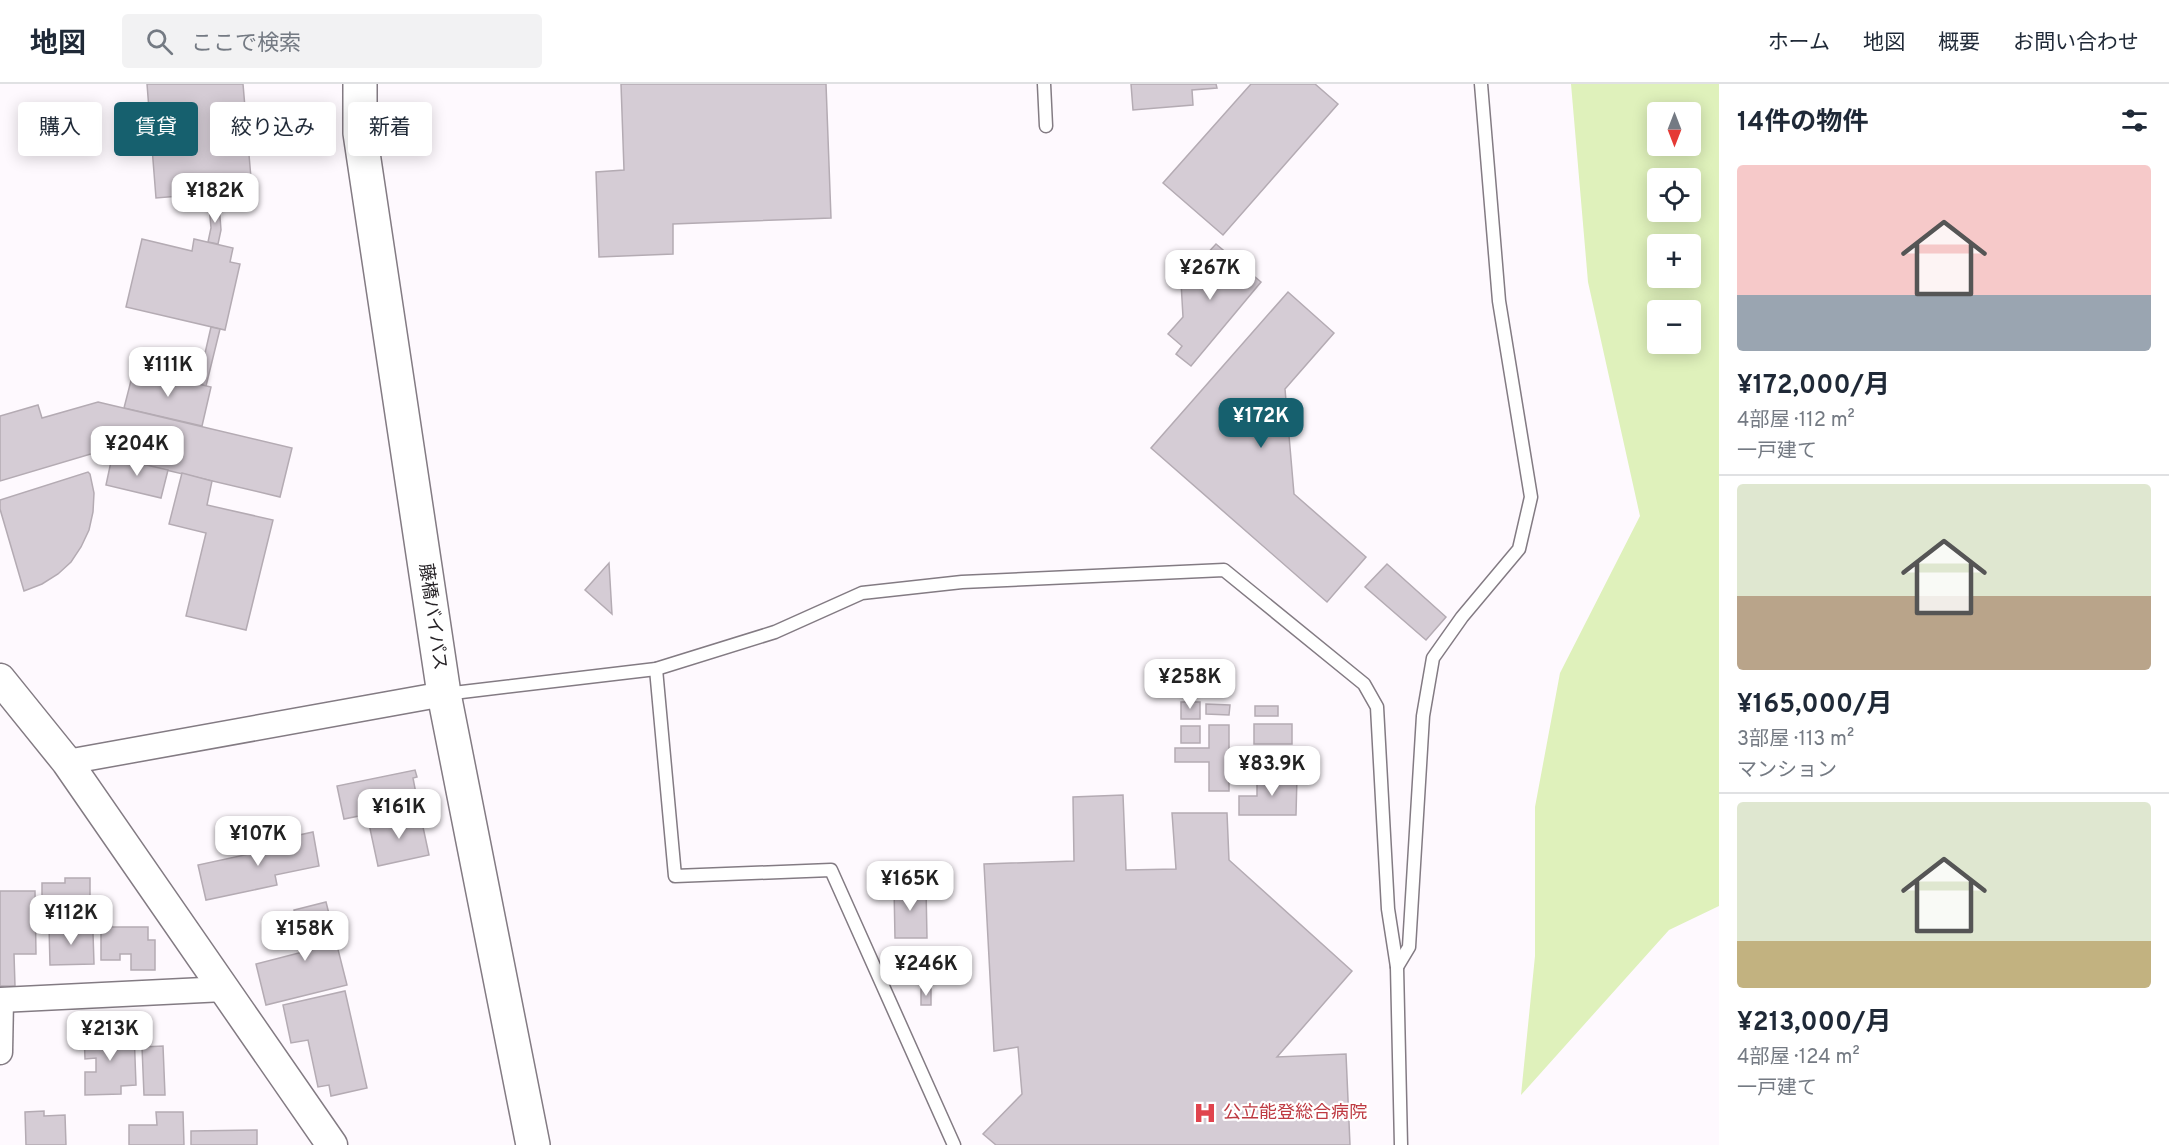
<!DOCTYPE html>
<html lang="ja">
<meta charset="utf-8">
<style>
:root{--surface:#fff;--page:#f2f2f3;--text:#1f2937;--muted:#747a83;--line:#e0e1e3;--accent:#16606e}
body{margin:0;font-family:Overpass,"Noto Sans JP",sans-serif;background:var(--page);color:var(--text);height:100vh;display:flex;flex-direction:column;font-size:22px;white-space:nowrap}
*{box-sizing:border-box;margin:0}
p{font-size:20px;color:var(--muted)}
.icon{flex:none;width:33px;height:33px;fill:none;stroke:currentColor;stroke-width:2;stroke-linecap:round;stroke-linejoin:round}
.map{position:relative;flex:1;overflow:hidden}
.side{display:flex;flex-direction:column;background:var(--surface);width:450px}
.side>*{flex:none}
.banner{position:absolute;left:18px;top:18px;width:570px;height:54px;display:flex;gap:12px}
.needle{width:39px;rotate:180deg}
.controls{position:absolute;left:1647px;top:18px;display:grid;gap:12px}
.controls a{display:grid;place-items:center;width:54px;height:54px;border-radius:6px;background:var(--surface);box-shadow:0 3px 15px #0003;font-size:30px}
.price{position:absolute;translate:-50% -51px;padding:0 14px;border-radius:12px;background:#fff;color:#222;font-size:20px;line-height:39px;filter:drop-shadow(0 2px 3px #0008)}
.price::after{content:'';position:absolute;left:50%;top:36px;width:18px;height:14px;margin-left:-9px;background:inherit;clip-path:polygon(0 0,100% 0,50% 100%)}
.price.selected{background:var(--accent);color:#fff}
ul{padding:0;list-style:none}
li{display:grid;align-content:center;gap:12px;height:318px;padding:0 18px}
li+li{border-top:2px solid var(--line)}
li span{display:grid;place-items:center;height:186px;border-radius:6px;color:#555}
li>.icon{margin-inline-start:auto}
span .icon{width:108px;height:108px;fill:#fffc;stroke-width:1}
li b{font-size:26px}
h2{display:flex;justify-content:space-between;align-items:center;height:72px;padding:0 18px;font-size:26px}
.chip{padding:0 21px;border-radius:6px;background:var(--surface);box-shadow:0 3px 15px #0003;font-size:21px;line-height:54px}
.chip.selected{background:var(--accent);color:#fff}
header{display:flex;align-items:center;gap:36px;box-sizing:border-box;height:84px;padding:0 30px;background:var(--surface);border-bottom:2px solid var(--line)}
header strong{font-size:28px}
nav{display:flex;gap:33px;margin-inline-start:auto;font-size:21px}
.search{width:420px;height:54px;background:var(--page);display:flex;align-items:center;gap:15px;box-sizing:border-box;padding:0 21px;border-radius:6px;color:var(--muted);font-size:22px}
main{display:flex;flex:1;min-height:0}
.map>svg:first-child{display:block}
.green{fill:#dff1bb;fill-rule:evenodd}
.building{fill:#d5ccd5;stroke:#b4abb3;stroke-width:1.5}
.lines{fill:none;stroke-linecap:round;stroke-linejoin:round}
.service-casing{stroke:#837b83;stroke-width:15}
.minor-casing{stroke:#837b83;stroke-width:27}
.tertiary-casing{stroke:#837b83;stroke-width:33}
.trunk-casing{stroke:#837b83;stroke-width:36}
.service{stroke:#fff;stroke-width:12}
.minor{stroke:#fff;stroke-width:24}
.tertiary{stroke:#fff;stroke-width:30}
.trunk{stroke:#fff;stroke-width:33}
.labels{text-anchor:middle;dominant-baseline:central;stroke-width:4.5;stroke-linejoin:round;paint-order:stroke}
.street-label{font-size:18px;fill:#262226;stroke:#fff}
.health-label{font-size:18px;fill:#be3a42;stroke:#fff;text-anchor:start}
</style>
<header>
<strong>地図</strong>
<div class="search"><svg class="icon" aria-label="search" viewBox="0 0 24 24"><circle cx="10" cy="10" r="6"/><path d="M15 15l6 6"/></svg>ここで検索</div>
<nav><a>ホーム</a><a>地図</a><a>概要</a><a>お問い合わせ</a></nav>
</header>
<main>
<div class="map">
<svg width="1719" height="1061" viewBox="0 0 1719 1061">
<rect width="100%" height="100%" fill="#fef9fe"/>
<path class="green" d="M1571 0H1719V822L1669 846 1521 1011 1535 872V723L1560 589 1640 432 1588 198ZM1658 28H1690V62H1658ZM1658 94H1690V128H1658ZM1658 160H1690V194H1658ZM1658 226H1690V260H1658Z"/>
<g class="building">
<polygon points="147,0 243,0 252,106 156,114"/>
<polygon points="621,0 826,0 831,134 673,140 673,170 599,173 596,88 624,86"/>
<polygon points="1131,0 1216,0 1217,4 1192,6 1193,21 1133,26"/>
<polygon points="1251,0 1315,0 1338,20 1223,151 1163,99"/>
<polygon points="220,109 221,119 204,121 203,110"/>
<polygon points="219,120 221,146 218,160 208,158 211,144 209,121"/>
<polygon points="142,155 192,167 194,155 233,164 230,178 240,180 225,246 126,223"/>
<polygon points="1216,160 1261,198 1191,282 1176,270 1182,262 1168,250 1183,233 1181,198"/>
<polygon points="1288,208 1334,249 1285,305 1294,410 1366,473 1327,518 1151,364"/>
<polygon points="211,243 220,245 206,302 198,300"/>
<polygon points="134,285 211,303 202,342 124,324"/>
<polygon points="98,318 292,364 280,413 94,369 0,397 0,332 38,321 42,334"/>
<polygon points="112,373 168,386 161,414 106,401"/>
<polygon points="88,388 90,390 94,409 93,428 89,446 81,463 71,478 58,490 42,500 24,507 0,425 0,416"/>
<polygon points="182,389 212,397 207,421 273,436 246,546 186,532 206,449 169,440"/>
<polygon points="609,479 612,530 585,506"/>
<polygon points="1387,480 1446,533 1426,556 1365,503"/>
<rect x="1181" y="618" width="19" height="17"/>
<polygon points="1206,620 1230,621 1229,631 1206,630"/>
<rect x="1255" y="622" width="23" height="10"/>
<rect x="1254" y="640" width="38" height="20"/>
<polygon points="1209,641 1229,641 1229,707 1209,707 1209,678 1175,678 1175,664 1209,664"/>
<rect x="1181" y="642" width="19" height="17"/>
<polygon points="415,686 417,693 413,694 418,720 344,735 337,702"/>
<polygon points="1257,692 1297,692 1296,731 1239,731 1239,712 1257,712"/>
<polygon points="1123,711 1126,786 1176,785 1172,729 1227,729 1229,776 1352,887 1277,973 1346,970 1350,1061 996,1061 983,1050 1022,1010 1018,963 994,967 984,780 1074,777 1073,713"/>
<polygon points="420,729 429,771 378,782 369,740"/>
<polygon points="313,748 319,782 275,791 277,801 206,816 198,781 277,764 276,756"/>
<polygon points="65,794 90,794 90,827 66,827 66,832 42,832 42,799 65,799"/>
<polygon points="894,803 926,803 927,854 895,854"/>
<polygon points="0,807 35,807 36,870 14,870 15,902 0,902"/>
<polygon points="326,818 347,901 266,921 256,880 326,862 323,850 301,855 294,826"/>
<polygon points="83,841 83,849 93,849 94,880 50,881 49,842"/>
<polygon points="101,843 148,843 148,856 155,856 155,886 131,886 131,870 120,870 120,876 101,876"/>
<polygon points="929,865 930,898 915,898 911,891 910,866"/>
<rect x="921" y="905" width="10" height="16"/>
<polygon points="345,907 367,1004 331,1012 329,1001 318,1003 308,956 291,959 283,921"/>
<polygon points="134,947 136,1001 121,1002 121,1010 85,1011 85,988 96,988 96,974 85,975 84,949"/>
<polygon points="163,962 165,1011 144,1011 142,963"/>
<polygon points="44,1027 44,1032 65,1031 66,1061 26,1061 25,1028"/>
<polygon points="156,1028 183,1028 184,1061 129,1061 129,1041 157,1041"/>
<polygon points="257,1046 257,1061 191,1061 191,1047"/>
</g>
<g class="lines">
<g class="service-casing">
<g id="service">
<polyline points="1044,0 1046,42"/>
<polyline points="656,585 675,792 831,786 954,1061"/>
<polyline points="445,610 656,585 775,548 862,509 962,498 1224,486 1364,600 1377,623 1388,825 1397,883 1401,1061"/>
<polyline points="1397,883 1409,863 1423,632 1433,574 1462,533 1519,465 1531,413 1499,217 1481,0"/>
</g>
</g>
<g class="minor-casing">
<g id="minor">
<polyline points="67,678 444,610"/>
<polyline points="0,916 224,905"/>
<polyline points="0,968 1,916"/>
</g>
</g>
<g class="tertiary-casing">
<polyline id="tertiary" points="0,595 67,678 332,1061"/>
</g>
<g class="trunk-casing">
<polyline id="trunk" points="360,0 360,49 444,610 533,1061"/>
</g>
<use href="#service" class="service"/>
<use href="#minor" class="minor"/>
<use href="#tertiary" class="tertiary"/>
<use href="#trunk" class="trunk"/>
</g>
<defs>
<g id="hospital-bare" transform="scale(1.8)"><path d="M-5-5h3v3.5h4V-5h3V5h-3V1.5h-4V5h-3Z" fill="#e0444e" stroke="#fff" stroke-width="2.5" paint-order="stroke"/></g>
</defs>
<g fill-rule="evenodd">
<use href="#hospital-bare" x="1205" y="1029"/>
</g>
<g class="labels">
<g class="street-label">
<text transform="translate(432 533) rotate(82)">藤橋バイパス</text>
</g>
<g class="health-label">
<text x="1223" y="1029">公立能登総合病院</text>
</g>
</g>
</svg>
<div class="controls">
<a><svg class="needle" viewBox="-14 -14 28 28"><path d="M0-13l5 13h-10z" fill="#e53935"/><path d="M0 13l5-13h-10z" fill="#747a83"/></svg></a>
<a><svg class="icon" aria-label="locate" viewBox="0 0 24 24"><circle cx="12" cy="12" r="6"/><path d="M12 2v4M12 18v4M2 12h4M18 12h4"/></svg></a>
<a>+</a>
<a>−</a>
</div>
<b class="price" style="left:215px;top:140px">¥182K</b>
<b class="price" style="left:1210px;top:217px">¥267K</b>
<b class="price" style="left:168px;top:314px">¥111K</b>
<b class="price selected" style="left:1261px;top:365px">¥172K</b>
<b class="price" style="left:137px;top:393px">¥204K</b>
<b class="price" style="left:1190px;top:626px">¥258K</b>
<b class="price" style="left:1272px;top:713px">¥83.9K</b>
<b class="price" style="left:399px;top:756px">¥161K</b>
<b class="price" style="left:258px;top:783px">¥107K</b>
<b class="price" style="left:910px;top:828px">¥165K</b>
<b class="price" style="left:71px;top:862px">¥112K</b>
<b class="price" style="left:305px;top:878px">¥158K</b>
<b class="price" style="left:926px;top:913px">¥246K</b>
<b class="price" style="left:110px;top:978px">¥213K</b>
<div class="banner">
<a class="chip">購入</a>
<a class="chip selected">賃貸</a>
<a class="chip">絞り込み</a>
<a class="chip">新着</a>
</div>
</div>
<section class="side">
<h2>14件の物件<svg class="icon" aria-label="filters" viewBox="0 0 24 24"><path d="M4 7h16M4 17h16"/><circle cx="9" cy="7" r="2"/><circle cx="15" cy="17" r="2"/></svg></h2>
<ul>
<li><span style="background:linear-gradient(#f6c9c9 70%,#9aa5b1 0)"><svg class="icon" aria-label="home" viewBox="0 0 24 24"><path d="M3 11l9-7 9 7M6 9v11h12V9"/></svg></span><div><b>¥172,000/月</b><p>4部屋 · 112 m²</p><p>一戸建て</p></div></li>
<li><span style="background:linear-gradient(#dfe7d0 60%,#b9a48a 0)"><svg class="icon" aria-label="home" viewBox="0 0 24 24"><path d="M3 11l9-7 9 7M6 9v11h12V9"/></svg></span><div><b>¥165,000/月</b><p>3部屋 · 113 m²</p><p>マンション</p></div></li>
<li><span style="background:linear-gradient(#dfe7d0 75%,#c2b280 0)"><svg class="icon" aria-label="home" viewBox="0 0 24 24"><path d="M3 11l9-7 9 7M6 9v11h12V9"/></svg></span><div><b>¥213,000/月</b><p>4部屋 · 124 m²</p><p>一戸建て</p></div></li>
</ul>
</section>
</main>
